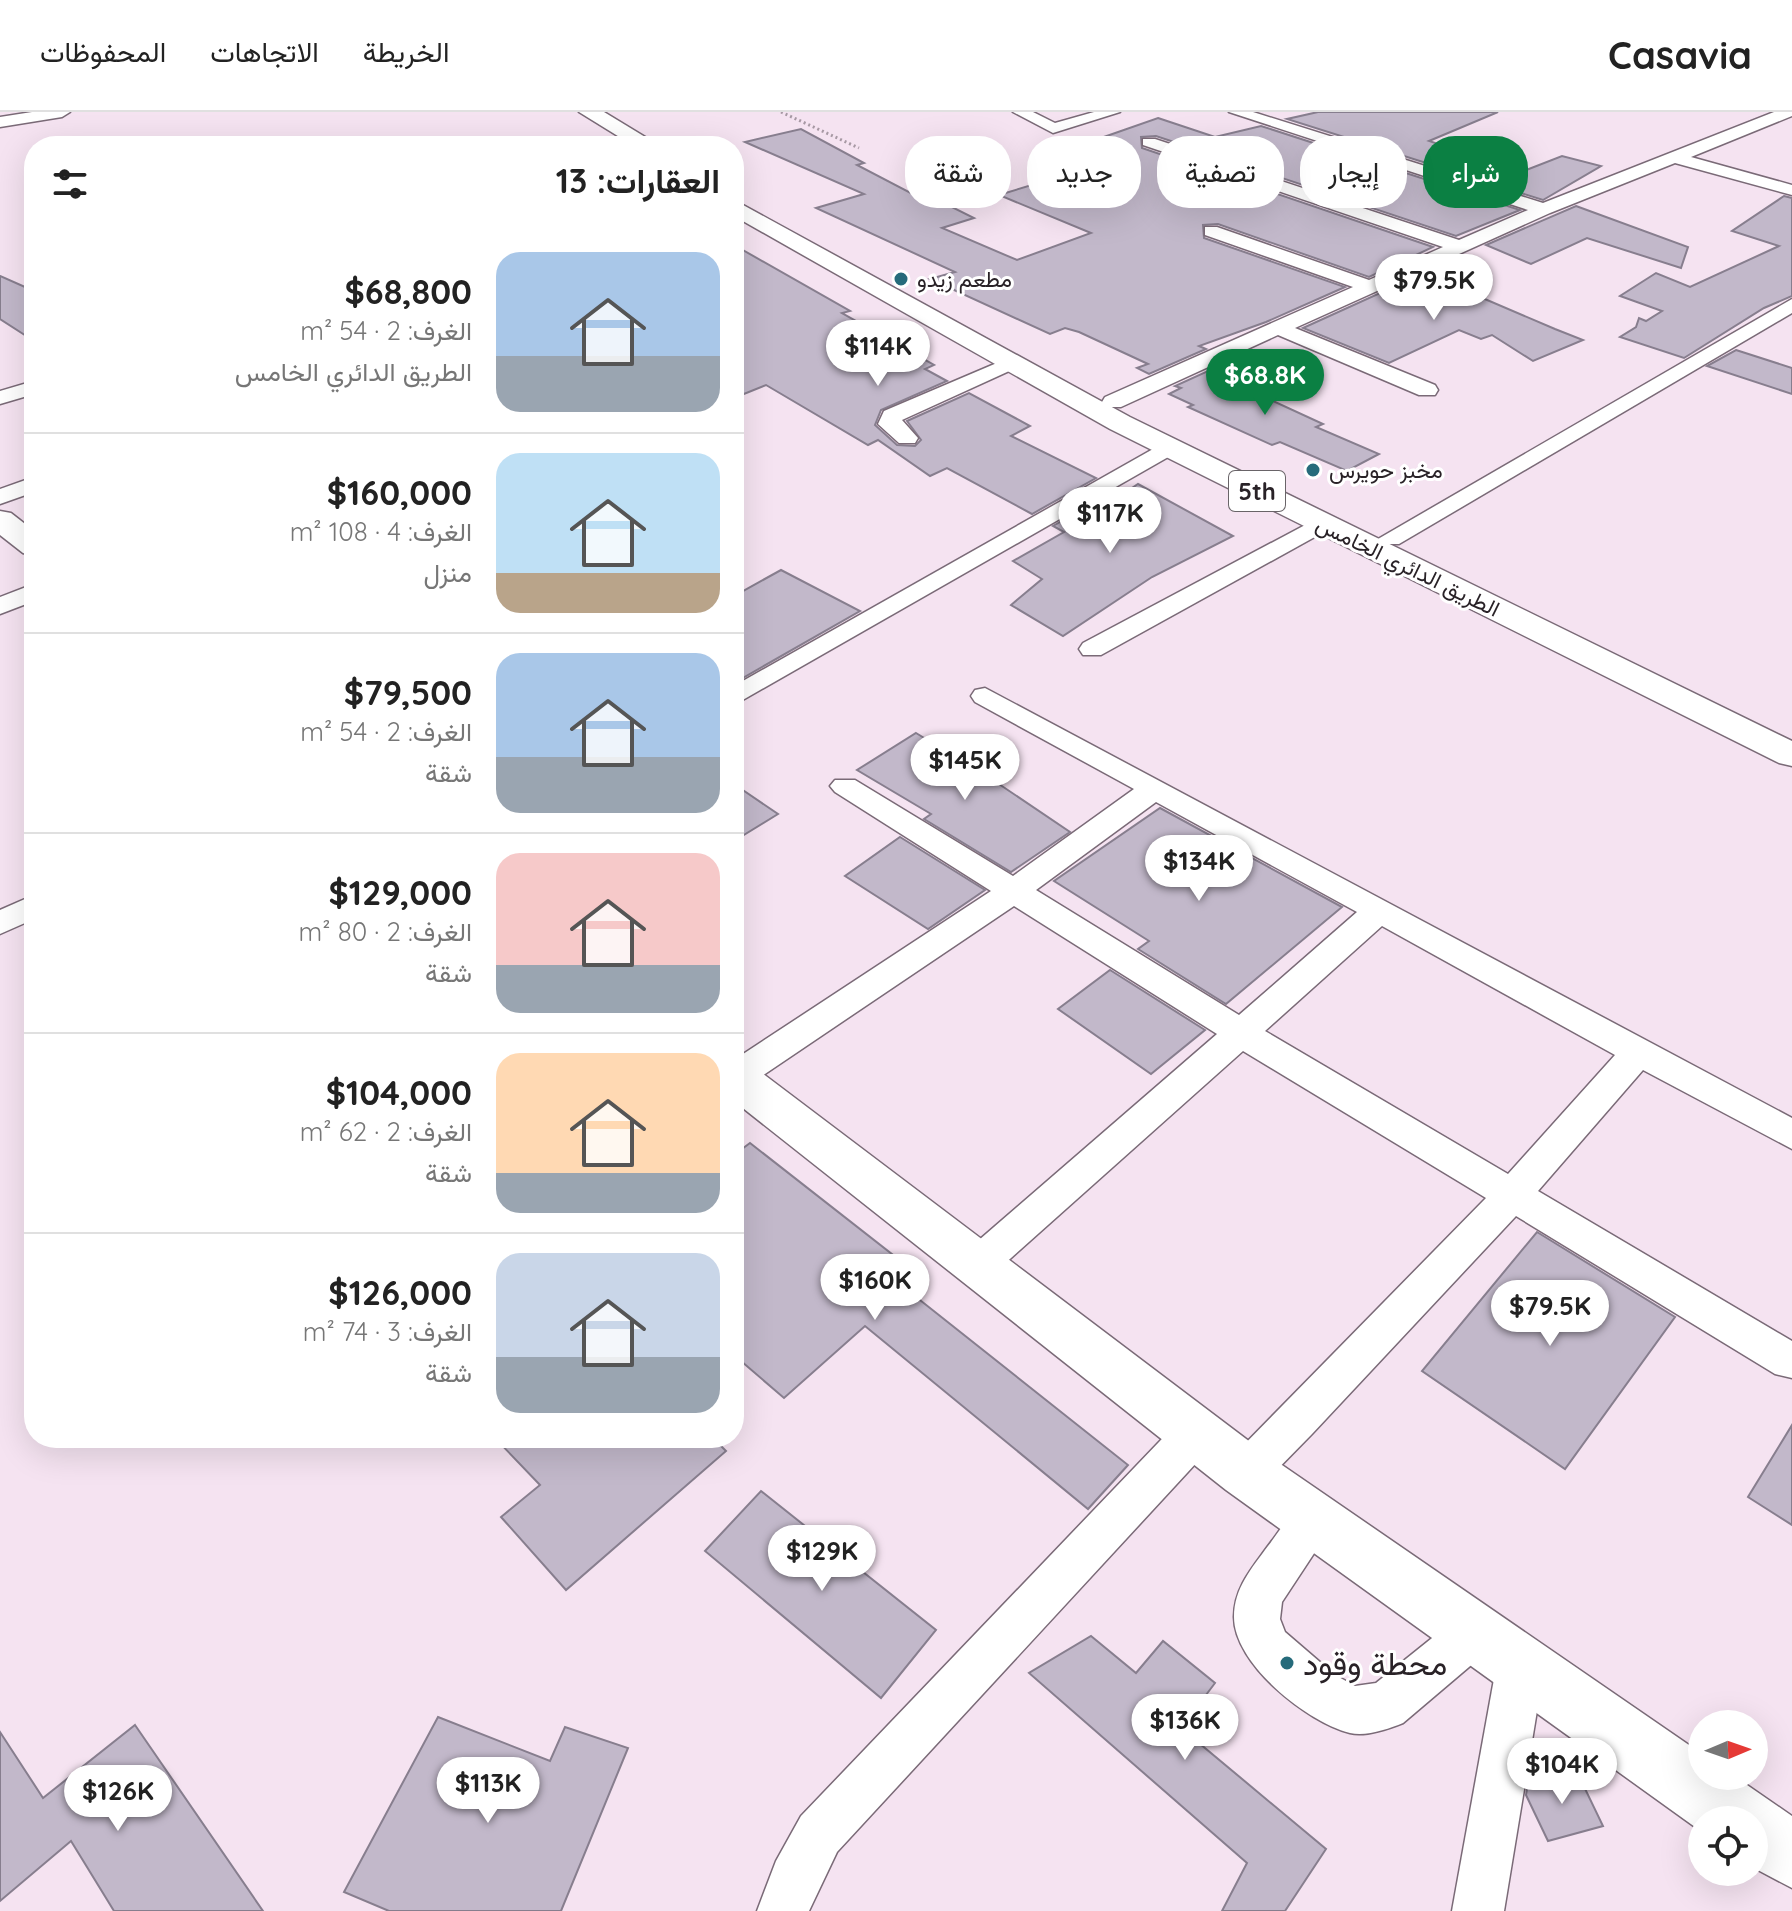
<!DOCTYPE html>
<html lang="ar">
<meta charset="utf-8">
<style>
:root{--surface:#fff;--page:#f2f2f2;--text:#222;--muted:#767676;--line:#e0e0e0;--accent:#0b8043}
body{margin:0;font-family:Quicksand,Vazirmatn,sans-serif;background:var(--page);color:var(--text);direction:rtl;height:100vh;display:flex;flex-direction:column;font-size:30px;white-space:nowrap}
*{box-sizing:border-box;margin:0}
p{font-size:26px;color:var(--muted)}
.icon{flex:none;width:44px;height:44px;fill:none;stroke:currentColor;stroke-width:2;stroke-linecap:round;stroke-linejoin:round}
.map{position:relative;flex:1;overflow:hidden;direction:ltr}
.sheet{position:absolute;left:24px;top:24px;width:720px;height:1312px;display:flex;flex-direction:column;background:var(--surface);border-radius:32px;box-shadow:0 8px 32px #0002;direction:rtl}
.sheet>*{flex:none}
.banner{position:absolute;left:768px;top:24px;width:760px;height:72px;direction:rtl;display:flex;gap:16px}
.needle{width:52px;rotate:88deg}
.fabs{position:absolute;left:1688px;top:1598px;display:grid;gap:16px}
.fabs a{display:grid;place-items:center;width:80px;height:80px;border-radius:50%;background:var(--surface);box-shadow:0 8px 32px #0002;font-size:40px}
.price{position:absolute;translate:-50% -68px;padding:0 18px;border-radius:28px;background:#fff;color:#222;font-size:26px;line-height:52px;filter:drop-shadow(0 2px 4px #0008)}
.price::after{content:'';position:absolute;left:50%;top:48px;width:24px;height:18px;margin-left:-12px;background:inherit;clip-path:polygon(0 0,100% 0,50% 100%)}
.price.on{background:var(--accent);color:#fff}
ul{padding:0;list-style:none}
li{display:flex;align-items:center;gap:24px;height:200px;padding:0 24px}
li+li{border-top:2px solid var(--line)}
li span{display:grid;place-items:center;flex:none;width:224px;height:160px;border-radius:24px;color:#555}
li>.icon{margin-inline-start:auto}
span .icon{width:96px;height:96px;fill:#fffc;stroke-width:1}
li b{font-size:34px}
h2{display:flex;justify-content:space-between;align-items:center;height:96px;padding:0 24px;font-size:34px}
.tag{padding:0 28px;border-radius:32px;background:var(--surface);box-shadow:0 8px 32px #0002;font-size:28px;line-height:72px}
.tag.on{background:var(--accent);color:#fff}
header{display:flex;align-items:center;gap:48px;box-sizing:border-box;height:112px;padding:0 40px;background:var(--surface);border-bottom:2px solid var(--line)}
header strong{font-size:38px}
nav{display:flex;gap:44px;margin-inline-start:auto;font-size:28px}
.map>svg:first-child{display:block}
.building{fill:#c2b8ca;stroke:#877e8e;stroke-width:2}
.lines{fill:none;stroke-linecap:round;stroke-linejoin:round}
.minor-casing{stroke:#7a6a77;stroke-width:3}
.major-casing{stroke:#7a6a77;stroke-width:3}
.path{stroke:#a799a4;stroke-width:3;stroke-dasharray:2 3;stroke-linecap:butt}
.minor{fill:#fff;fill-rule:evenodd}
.major{fill:#fff;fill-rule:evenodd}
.poi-dot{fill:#266b7b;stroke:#fff;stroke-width:3}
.labels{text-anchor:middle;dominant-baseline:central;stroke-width:6;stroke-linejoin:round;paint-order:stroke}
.far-poi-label{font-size:22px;fill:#292227;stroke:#fff;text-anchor:start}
.far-street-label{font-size:22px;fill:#292227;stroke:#fff}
.shield{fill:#fff;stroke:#696468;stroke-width:2}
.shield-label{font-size:24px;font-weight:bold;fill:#292227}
.near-poi-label{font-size:32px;fill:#292227;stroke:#fff;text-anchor:start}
</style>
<header>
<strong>Casavia</strong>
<nav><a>الخريطة</a><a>الاتجاهات</a><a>المحفوظات</a></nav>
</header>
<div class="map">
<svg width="1792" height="1799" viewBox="0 0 1792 1799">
<rect width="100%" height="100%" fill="#f5e3f1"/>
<g class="building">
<polygon points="1318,0 1498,0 1429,29 1521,60 1562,44 1601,54 1543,88 1287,7"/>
<polygon points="1158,6 1215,25 1261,14 1520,98 1456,124 1156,24 1141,25 1142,36 1433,135 1369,165 1218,112 1203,113 1204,126 1345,175 1266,210 1199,234 1206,237 1149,262 1137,256 1148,252 1079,220 1065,216 1050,222 930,167 955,160 816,96 864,82 745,30 801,17 864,51 857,53 922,87 930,84 974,106 942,116 1017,148 1091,121 999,83 1068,62 1038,48"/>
<polygon points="1784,84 1792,86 1792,184 1764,196 1684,246 1620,225 1636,215 1639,206 1646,209 1662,199 1620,184 1656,161 1690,175 1779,134 1732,119"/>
<polygon points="1576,94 1688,135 1681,156 1587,126 1531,152 1486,133"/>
<polygon points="734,133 850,199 842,201 934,253 925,257 947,269 881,298 875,313 897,333 915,334 921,328 907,309 969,281 1030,314 1011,324 1096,366 1032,402 947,356 930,364 878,328 868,333 766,273 734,286"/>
<polygon points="1424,161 1555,217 1583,228 1533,249 1492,223 1481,227 1459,218 1389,251 1303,216"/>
<polygon points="0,164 34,179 34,229 0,207"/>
<polygon points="1736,238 1792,256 1792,282 1707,254"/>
<polygon points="1232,248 1257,258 1232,270 1323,312 1316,315 1379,342 1347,359 1280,330 1272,333 1188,295 1193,293 1169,282 1181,276 1175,274"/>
<polygon points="1138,372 1233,424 1152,465 1063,524 1011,493 1042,467 1013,449 1064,420 1053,414 1119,377 1126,380"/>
<polygon points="781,458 860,499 734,571 734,484"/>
<polygon points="916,621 990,666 1070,720 1011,760 924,707 931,702 857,658"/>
<polygon points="734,672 778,702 734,729"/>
<polygon points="1160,696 1342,795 1226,892 1138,837 1149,829 1054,769"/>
<polygon points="900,725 985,778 928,817 845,764"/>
<polygon points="1110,858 1205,918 1151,962 1058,897"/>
<polygon points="750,1031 920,1164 906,1177 1128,1353 1088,1397 865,1214 784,1286 734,1243 734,1043"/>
<polygon points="1537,1120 1675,1205 1565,1357 1422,1259"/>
<polygon points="1792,1313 1792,1413 1748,1385"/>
<polygon points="495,1326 713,1326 726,1339 566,1478 501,1405 540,1373"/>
<polygon points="761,1379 936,1518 881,1586 705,1439"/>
<polygon points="1091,1524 1136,1561 1163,1529 1215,1571 1181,1616 1326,1737 1285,1799 1222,1799 1247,1751 1029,1561"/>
<polygon points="438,1605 550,1649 565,1615 628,1636 561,1799 389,1799 344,1780"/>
<polygon points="135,1613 263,1799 114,1799 71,1729 0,1789 0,1620 43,1686"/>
<polygon points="1576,1658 1603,1714 1548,1729 1526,1683 1528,1671"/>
</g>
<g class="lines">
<g class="minor-casing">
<g id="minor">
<polygon points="32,0 70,0 62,5 0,15 0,5"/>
<polygon points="1013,0 1033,0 1055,11 1094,0 1120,0 1053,21"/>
<polygon points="1229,0 1253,0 1543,91 1774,0 1792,0 1792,4 1691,45 1792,73 1792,83 1675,51 1550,101 1295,216 1435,273 1438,278 1435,283 1419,283 1278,223 1121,295 1105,295 1102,290 1105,285 1353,175 1205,123 1205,115 1217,115 1369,168 1443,135 1143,33 1143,27 1155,27 1459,128 1528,98"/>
<polygon points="1792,187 1792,201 1399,432 1381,432 1378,427"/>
<polygon points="1011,245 1018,247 1021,251 1018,255 902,308 918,326 915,331 899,331 878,312 884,299"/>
<polygon points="34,269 34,282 0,292 0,279"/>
<polygon points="1169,328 1180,335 1177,340 734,593 734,574"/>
<polygon points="34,365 34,380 0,392 0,377"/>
<polygon points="1322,404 1334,411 1331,416 1101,543 1083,543 1079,537 1083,531"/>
<polygon points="34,472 34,489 0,502 0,485"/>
<path d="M985 576 1792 1006V1037L1643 958 1538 1079 1792 1229V1266L1775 1262 1516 1104 1312 1322 1261 1374 1246 1380 1231 1374 1224 1360 1231 1346 1486 1086 1243 939 992 1163 978 1168 964 1163 958 1152 964 1141 1217 922 1014 794 747 974 734 978V948L991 779 835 680 830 674 835 668H855L1013 764 1134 677 975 590 971 584 975 578ZM1156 690 1357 800 1239 903 1036 778ZM1382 814 1615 943 1508 1062 1265 919Z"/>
<polygon points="34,783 34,807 0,822 0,798"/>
<polygon points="1196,1302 1211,1307 1217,1321 1211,1335 837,1740 809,1799 757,1799 776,1749 801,1704 1181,1307"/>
<path d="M1314 1387 1330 1393 1336 1408 1282 1490 1280 1507 1285 1520 1335 1563 1355 1574 1376 1571 1457 1506 1473 1499 1489 1506 1496 1522 1489 1538 1403 1611C1388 1617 1366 1625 1350 1621 1307 1610 1234 1552 1234 1505 1234 1476 1252 1456 1268 1434 1282 1416 1292 1396 1314 1387Z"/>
<polygon points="1520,1532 1537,1539 1544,1556 1504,1799 1452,1799 1496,1556 1503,1539"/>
</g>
</g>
<g class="major-casing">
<g id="major">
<polygon points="579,0 604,0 660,34 634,34"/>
<polygon points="734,88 1130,305 1792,629 1792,654 1779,651 1110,317 734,104"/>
<polygon points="0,399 11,401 34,419 34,444 23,441 0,423"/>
<polygon points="734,947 750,952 1266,1342 1702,1642 1702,1664 1734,1664 1792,1704 1792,1776 1754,1756 1754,1708 1702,1708 1702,1720 1226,1378 734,989"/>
</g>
</g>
<polyline class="path" points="781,0 859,36"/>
<use href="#minor" class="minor"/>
<use href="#major" class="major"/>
</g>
<g class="poi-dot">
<circle cx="901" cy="167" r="8"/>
<circle cx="1313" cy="358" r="8"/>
<circle cx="1287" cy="1551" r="8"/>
</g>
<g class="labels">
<g class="far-poi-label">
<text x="917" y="167">مطعم زيدو</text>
<text x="1329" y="358">مخبز حويرس</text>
</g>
<g class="far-street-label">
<text transform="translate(1408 454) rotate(26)">الطريق الدائري الخامس</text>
</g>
<rect class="shield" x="1229" y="359" width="56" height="40" rx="6"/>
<g class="shield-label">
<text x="1257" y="379">5th</text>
</g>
<g class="near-poi-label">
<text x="1303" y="1551">محطة وقود</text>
</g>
</g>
</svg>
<div class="fabs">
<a><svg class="needle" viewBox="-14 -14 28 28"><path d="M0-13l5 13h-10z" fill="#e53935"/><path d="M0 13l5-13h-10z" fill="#767676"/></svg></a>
<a><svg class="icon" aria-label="locate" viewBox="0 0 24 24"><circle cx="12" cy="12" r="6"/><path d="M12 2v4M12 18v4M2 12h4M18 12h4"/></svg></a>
</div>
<b class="price" style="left:1434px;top:210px">$79.5K</b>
<b class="price" style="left:878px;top:276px">$114K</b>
<b class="price on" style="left:1265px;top:305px">$68.8K</b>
<b class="price" style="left:1110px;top:443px">$117K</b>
<b class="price" style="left:965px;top:690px">$145K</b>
<b class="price" style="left:1199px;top:791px">$134K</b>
<b class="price" style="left:875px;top:1210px">$160K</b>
<b class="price" style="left:1550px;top:1236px">$79.5K</b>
<b class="price" style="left:822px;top:1481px">$129K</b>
<b class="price" style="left:1185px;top:1650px">$136K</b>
<b class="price" style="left:1562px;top:1694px">$104K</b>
<b class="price" style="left:488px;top:1713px">$113K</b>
<b class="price" style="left:118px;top:1721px">$126K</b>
<div class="banner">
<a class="tag on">شراء</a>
<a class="tag">إيجار</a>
<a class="tag">تصفية</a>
<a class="tag">جديد</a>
<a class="tag">شقة</a>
</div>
<section class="sheet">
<h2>العقارات: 13<svg class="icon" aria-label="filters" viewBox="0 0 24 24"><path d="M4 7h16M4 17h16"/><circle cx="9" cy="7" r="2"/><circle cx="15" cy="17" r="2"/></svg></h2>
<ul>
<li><span style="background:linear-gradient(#a9c7e8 65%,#9aa5b1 0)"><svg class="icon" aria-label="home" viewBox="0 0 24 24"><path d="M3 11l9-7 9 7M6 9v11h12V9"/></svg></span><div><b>$68,800</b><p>الغرف: 2 · 54 m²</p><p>الطريق الدائري الخامس</p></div></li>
<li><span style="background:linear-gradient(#bfe0f5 75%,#b9a48a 0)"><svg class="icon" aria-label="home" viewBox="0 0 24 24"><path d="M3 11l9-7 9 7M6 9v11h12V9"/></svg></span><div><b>$160,000</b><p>الغرف: 4 · 108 m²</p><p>منزل</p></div></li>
<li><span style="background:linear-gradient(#a9c7e8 65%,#9aa5b1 0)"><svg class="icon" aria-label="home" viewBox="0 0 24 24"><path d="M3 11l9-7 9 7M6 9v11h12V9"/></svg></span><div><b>$79,500</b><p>الغرف: 2 · 54 m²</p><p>شقة</p></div></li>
<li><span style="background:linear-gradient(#f6c9c9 70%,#9aa5b1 0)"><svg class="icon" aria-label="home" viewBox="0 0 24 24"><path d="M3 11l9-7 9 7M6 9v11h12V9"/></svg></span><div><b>$129,000</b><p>الغرف: 2 · 80 m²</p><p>شقة</p></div></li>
<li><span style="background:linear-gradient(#ffd9b3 75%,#9aa5b1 0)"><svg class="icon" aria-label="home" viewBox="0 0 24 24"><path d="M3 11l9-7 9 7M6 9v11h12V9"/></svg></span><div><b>$104,000</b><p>الغرف: 2 · 62 m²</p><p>شقة</p></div></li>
<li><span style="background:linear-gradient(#c9d6e8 65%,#9aa5b1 0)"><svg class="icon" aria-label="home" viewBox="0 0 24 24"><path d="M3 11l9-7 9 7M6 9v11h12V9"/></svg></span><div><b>$126,000</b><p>الغرف: 3 · 74 m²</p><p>شقة</p></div></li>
</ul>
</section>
</div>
